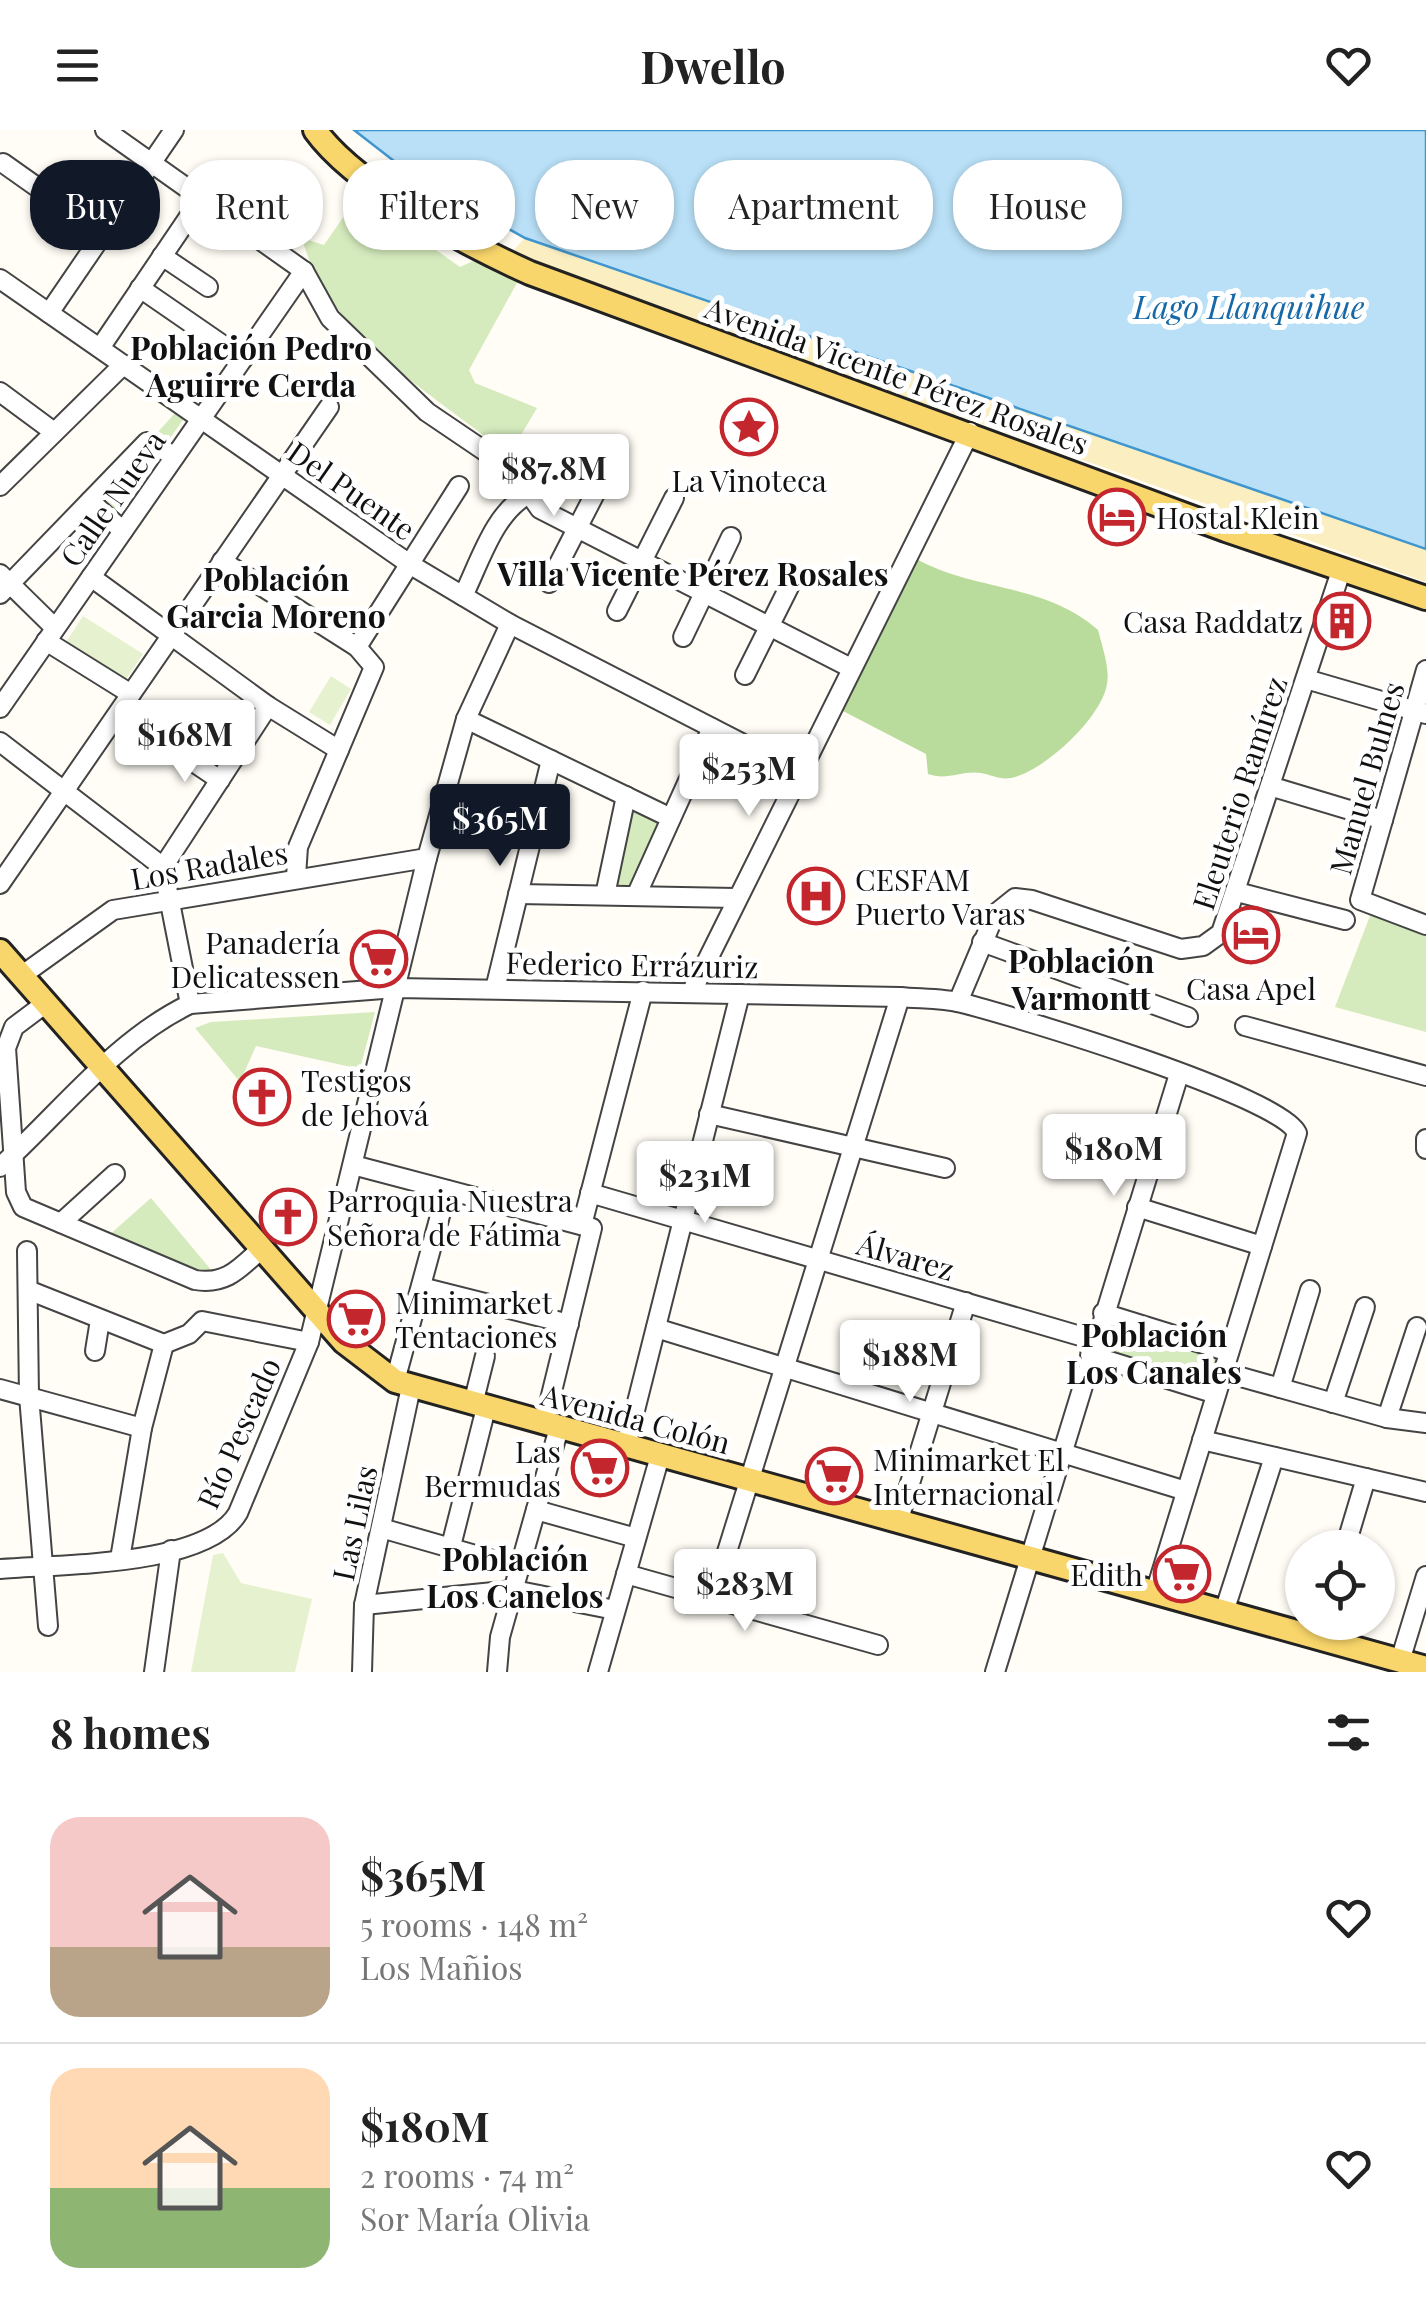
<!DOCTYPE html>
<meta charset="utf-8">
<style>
:root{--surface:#fff;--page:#f6f6f6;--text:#222;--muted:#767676;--line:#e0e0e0;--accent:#111827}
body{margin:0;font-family:"Playfair Display",serif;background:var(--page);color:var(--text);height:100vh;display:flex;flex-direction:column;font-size:38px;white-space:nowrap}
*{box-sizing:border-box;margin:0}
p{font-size:32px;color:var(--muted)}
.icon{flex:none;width:55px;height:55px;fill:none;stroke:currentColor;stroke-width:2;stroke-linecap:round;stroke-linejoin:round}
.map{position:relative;height:1542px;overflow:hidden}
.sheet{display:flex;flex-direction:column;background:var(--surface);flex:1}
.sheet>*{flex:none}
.top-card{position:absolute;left:30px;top:30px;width:1368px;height:90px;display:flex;gap:20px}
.tools{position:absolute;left:1285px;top:1400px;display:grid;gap:20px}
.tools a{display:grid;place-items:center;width:110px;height:110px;border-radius:50%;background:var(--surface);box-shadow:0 2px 8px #0004;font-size:50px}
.price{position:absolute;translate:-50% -85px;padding:0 22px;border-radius:10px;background:#fff;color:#222;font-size:32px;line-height:65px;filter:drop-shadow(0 2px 5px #0008)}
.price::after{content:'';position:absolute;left:50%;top:60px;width:30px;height:22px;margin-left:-15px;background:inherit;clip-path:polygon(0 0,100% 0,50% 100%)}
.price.selected{background:var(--accent);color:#fff}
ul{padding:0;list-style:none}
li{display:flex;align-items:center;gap:30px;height:250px;padding:0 50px}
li+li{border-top:2px solid var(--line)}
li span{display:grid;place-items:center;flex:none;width:280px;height:200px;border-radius:30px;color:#555}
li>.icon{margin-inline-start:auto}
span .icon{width:120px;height:120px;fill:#fffc;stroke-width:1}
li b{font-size:42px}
h2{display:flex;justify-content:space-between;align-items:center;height:120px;padding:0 50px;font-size:42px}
.tag{padding:0 35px;border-radius:40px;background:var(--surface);box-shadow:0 2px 8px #0004;font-size:35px;line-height:90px}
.tag.selected{background:var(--accent);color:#fff}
header{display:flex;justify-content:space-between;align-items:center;height:130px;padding:0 50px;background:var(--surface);font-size:45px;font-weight:700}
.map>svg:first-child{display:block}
.green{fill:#d5ebbd}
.forest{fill:#b9dc9c}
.sand{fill:#fbeec1}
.pitch{fill:#e6f2cf}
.water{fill:#b9e0f7;stroke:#3f96cf;stroke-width:2.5}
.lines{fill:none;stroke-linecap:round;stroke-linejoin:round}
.minor-casing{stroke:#444;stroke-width:22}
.major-casing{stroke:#222;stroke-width:28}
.minor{stroke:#fff;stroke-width:18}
.major{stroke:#f9d66b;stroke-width:22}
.labels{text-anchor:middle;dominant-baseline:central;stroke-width:10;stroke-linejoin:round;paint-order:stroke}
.street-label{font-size:30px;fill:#111;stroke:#fff}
.poi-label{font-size:30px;fill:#111;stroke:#fff;text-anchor:start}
.water-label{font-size:32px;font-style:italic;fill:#1768a6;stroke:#fff}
.neighbourhood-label{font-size:32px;font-weight:bold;fill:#111;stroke:#fff}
</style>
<header><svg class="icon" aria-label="menu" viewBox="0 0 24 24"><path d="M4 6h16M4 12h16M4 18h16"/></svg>Dwello<svg class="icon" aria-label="heart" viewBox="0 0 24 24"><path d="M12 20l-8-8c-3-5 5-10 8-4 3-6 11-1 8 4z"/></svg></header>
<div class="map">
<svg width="1426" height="1542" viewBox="0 0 1426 1542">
<rect width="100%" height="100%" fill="#fffdf5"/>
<g class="green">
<path d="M362 60 374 76 460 137 480 128 518 151 469 240 475 253 537 278 509 325C435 265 327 205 302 108L324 115Z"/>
<polygon points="176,282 185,287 115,386 98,368"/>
<polygon points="633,678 661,693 628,762 613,761"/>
<polygon points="1373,778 1426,799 1426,902 1335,877"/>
<polygon points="375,882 360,939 256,916 240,952 195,898 211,892"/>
<polygon points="151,1068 217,1147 197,1147 107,1107"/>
<polygon points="1107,1191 1218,1226 1209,1257 1096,1222"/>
</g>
<path class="forest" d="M913 427C973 462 1044 452 1098 500 1102 516 1110 538 1107 554 1102 587 1045 641 1011 648 1000 650 992 645 981 643 962 640 947 651 928 644L926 624 839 579Z"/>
<polygon class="sand" points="525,108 1426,419 1426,452 518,129 511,123"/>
<g class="pitch">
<polygon points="83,486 143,524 122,555 63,517"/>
<polygon points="331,546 351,559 330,595 309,582"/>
<polygon points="223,1423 241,1453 312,1469 295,1542 191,1542 213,1425"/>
</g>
<polygon class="water" points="354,0 1426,0 1426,419 525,108 412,45"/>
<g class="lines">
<g class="minor-casing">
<g id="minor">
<polyline points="105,0 304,141 330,188 427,282 489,324 521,352 540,379 851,538"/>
<polyline points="3,33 102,103"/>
<polyline points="162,126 208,157"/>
<polyline points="0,149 411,435 510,494 798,642"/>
<polyline points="140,158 243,229"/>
<polyline points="49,183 174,0"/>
<polyline points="100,218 201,69"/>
<polyline points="0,262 54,302"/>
<polyline points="0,356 123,235"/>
<polyline points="90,371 123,401"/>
<polyline points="222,431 357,517"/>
<polyline points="0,444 55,498"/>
<polyline points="91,447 268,576 339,620"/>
<polyline points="549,453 603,348"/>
<polyline points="0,464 147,312 175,326"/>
<path d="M463 466C480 432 494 382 529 364"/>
<polyline points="617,481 674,368"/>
<polyline points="683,507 731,407"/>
<polyline points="46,511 131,564"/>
<polyline points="1426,540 1360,770 1426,795"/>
<polyline points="745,545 795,445"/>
<polyline points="1306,549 1426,584"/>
<polyline points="0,578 304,141"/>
<polyline points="466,589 671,688"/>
<polyline points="0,612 163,737"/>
<polyline points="177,621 220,650"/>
<polyline points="1270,656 1383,690"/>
<polyline points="296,746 298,717 374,537 357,517 459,356"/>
<polyline points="0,754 329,277"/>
<polyline points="1237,762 1345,790"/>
<polyline points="518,764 736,768"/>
<polyline points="605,765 626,666"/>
<polyline points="636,766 712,598"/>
<polyline points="982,812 1188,887"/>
<polyline points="21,846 113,780 427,728"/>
<polyline points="495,859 551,630"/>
<polyline points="692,861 970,302"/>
<polyline points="958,872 995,784 1015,768 1032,770 1181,819 1203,816 1221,803 1341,441"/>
<path d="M46 873 14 897 6 918 16 1062 23 1077 195 1150C226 1155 239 1139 261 1119"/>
<polyline points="190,874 163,737 268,576"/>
<polyline points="1245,896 1426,946"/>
<polyline points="709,984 945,1038"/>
<polyline points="1426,1009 1426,1019"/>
<polyline points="353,1035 592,1098 544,1294"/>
<path d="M0 1037C61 982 115 910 190 874L396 858 900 867C920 869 942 868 962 873 1013 886 1281 966 1297 1003L1155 1463"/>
<polyline points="590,1063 1094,1210"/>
<polyline points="1137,1077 1262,1116"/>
<polyline points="61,1093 115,1044"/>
<polyline points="582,1095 643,861"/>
<polyline points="27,1121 29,1266 48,1496"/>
<polyline points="421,1157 569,1194"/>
<polyline points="28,1160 164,1214"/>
<polyline points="1103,1183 1229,1222"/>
<polyline points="656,1198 1186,1361"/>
<polyline points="164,1214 189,1204 202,1191 309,1212"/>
<polyline points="95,1221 100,1190"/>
<polyline points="1090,1225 1216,1264"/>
<polyline points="1223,1242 1387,1288 1426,1293"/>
<polyline points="395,1251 447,1060"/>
<polyline points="1280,1258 1310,1160"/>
<polyline points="0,1259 142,1298"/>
<polyline points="1333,1273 1365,1177"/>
<polyline points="473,1274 485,1226"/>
<polyline points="1387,1288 1417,1197"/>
<polyline points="1202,1310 1426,1362"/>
<polyline points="626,1316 740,864"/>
<polyline points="536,1380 636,1408"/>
<polyline points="898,1392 966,1172"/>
<polyline points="381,1398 521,1438"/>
<polyline points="451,1416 486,1278"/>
<polyline points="1345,1418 1366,1348"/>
<polyline points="120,1429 142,1298 164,1214"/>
<path d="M0 1439C59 1434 206 1437 238 1383L309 1212 427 728 466 589 510 494"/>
<polyline points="626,1444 878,1515"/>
<polyline points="712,1470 900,867"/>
<polyline points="364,1475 514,1460 615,1480"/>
<polyline points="1224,1482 1274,1327"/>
<polyline points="1400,1531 1426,1446"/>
<polyline points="154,1542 171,1420"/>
<polyline points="362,1542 364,1475 411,1257"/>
<polyline points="497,1542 500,1507 559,1298"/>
<polyline points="598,1542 660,1326"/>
<polyline points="995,1542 1179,944"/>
</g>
</g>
<g class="major-casing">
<g id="major">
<path d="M315 0C355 56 466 114 530 143L1226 400 1426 468"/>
<polyline points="0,821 344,1212 395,1251 1426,1538"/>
</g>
</g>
<use href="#minor" class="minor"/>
<use href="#major" class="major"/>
</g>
<defs>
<g id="sight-ring" transform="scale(2.875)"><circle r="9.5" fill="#fff" stroke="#c4262e" stroke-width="1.5"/><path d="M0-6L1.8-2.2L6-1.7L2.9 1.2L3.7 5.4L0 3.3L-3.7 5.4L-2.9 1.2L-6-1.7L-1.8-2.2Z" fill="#c4262e"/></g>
<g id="hotel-ring" transform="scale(2.875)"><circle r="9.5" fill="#fff" stroke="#c4262e" stroke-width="1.5"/><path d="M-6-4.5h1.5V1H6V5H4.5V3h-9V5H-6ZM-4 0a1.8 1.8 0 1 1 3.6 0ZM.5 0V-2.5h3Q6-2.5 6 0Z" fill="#c4262e"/></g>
<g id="building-ring" transform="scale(2.875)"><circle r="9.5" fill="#fff" stroke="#c4262e" stroke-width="1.5"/><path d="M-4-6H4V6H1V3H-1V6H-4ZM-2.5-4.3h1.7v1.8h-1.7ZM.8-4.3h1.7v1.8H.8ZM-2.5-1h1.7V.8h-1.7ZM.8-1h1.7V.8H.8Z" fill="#c4262e"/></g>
<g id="hospital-ring" transform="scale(2.875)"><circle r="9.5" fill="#fff" stroke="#c4262e" stroke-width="1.5"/><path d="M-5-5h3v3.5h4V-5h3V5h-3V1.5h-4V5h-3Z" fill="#c4262e"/></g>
<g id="supermarket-ring" transform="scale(2.875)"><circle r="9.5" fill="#fff" stroke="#c4262e" stroke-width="1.5"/><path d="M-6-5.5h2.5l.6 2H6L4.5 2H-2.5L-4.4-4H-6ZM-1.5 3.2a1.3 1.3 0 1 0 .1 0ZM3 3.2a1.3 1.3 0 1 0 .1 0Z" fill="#c4262e"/></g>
<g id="church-ring" transform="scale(2.875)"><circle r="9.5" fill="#fff" stroke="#c4262e" stroke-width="1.5"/><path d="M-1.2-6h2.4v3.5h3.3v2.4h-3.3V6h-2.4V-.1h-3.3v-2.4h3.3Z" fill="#c4262e"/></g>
</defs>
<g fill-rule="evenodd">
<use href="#sight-ring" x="749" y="297"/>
<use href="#hotel-ring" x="1117" y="387"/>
<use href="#building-ring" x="1342" y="491"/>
<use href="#hospital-ring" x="816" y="766"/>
<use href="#hotel-ring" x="1251" y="805"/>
<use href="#supermarket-ring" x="379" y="829"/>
<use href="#church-ring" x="262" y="967"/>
<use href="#church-ring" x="288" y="1087"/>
<use href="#supermarket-ring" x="356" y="1189"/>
<use href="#supermarket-ring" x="600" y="1338"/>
<use href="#supermarket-ring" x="834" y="1346"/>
<use href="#supermarket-ring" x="1182" y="1444"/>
</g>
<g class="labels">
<g class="street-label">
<text transform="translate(897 245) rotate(20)">Avenida Vicente Pérez Rosales</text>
<text transform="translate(352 360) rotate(35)">Del Puente</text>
<text transform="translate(112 368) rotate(-55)">Calle Nueva</text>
<text transform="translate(1366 648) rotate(-74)">Manuel Bulnes</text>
<text transform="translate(1239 663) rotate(-72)">Eleuterio Ramírez</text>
<text transform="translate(209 735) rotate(-10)">Los Radales</text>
<text transform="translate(632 834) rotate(1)">Federico Errázuriz</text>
<text transform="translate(906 1126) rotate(16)">Álvarez</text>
<text transform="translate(636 1288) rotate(15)">Avenida Colón</text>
<text transform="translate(238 1303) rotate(-66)">Río Pescado</text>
<text transform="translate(354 1393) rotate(-78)">Las Lilas</text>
</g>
<g class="poi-label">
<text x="749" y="350" text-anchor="middle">La Vinoteca</text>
<text x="1156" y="387">Hostal Klein</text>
<text x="1303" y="491" text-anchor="end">Casa Raddatz</text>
<text x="855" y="749">CESFAM<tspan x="855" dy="34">Puerto Varas</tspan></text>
<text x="340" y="812" text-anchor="end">Panadería<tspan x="340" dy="34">Delicatessen</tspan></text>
<text x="1251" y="858" text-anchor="middle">Casa Apel</text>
<text x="301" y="950">Testigos<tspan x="301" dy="34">de Jehová</tspan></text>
<text x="327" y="1070">Parroquia Nuestra<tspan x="327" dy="34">Señora de Fátima</tspan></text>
<text x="395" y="1172">Minimarket<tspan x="395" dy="34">Tentaciones</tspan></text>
<text x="561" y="1321" text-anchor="end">Las<tspan x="561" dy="34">Bermudas</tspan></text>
<text x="873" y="1329">Minimarket El<tspan x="873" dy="34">Internacional</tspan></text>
<text x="1143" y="1444" text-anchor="end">Edith</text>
</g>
<g class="water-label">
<text x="1249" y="175">Lago Llanquihue</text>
</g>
<g class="neighbourhood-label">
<text x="251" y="216">Población Pedro<tspan x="251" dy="37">Aguirre Cerda</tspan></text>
<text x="693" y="442">Villa Vicente Pérez Rosales</text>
<text x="276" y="447">Población<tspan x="276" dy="37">Garcia Moreno</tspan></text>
<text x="1081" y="829">Población<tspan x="1081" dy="37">Varmontt</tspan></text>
<text x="1154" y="1203">Población<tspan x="1154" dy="37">Los Canales</tspan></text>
<text x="515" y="1427">Población<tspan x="515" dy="37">Los Canelos</tspan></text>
</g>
</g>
</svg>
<div class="tools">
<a><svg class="icon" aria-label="locate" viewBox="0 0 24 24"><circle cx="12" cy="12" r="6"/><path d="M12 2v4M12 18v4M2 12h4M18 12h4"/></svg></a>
</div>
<b class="price" style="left:554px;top:389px">$87.8M</b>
<b class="price" style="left:185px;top:655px">$168M</b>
<b class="price" style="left:749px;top:689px">$253M</b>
<b class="price selected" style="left:500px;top:739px">$365M</b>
<b class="price" style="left:1114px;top:1069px">$180M</b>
<b class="price" style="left:705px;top:1096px">$231M</b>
<b class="price" style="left:910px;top:1275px">$188M</b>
<b class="price" style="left:745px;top:1504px">$283M</b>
<div class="top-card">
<a class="tag selected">Buy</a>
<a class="tag">Rent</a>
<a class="tag">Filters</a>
<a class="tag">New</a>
<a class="tag">Apartment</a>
<a class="tag">House</a>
</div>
</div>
<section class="sheet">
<h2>8 homes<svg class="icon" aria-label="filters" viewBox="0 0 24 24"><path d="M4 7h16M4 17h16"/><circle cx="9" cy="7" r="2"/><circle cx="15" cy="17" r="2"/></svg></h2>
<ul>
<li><span style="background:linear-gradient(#f6c9c9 65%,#b9a48a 0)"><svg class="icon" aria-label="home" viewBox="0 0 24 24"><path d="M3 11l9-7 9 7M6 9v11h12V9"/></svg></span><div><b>$365M</b><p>5 rooms · 148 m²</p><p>Los Mañios</p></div><svg class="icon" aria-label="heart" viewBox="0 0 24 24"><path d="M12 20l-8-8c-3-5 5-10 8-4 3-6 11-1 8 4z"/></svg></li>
<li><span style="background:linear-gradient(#ffd9b3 60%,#8fb573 0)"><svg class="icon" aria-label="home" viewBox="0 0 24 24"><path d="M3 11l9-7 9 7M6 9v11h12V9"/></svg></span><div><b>$180M</b><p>2 rooms · 74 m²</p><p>Sor María Olivia</p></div><svg class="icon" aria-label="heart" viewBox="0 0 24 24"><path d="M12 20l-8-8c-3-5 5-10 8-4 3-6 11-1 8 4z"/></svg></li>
</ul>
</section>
